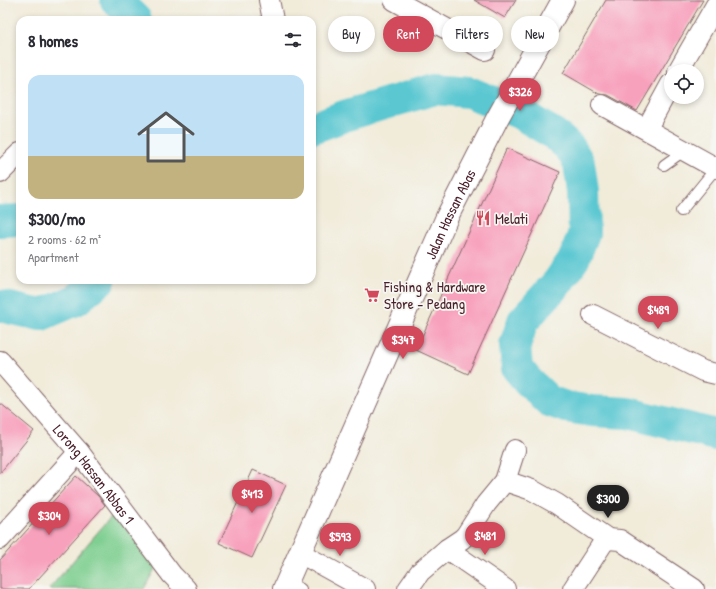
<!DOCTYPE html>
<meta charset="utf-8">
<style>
:root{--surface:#fff;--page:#f7f7f7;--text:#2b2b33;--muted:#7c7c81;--line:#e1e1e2;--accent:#d1495b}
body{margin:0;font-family:"Patrick Hand",sans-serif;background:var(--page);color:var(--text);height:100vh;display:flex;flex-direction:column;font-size:15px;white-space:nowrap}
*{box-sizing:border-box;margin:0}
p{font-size:13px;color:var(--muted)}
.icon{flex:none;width:22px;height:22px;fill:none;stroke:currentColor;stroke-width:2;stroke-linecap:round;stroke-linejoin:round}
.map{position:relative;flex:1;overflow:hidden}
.drawer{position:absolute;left:16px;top:16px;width:300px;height:268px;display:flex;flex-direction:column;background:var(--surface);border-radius:12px;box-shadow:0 2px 6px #0003}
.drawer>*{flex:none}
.guide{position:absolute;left:328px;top:16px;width:328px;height:36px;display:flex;gap:8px}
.buttons{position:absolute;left:664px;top:64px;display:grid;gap:8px}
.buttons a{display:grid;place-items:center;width:40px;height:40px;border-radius:50%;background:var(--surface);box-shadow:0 2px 6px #0003;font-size:20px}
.price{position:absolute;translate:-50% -34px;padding:0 9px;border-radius:14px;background:var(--accent);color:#fff;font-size:13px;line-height:26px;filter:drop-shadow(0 1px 2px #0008)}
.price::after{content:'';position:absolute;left:50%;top:24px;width:12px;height:9px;margin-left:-6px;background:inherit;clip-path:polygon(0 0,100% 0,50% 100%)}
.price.selected{background:#222;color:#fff}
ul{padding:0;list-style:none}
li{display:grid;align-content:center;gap:8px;height:212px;padding:0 12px}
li+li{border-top:1px solid var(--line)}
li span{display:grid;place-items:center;height:124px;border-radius:12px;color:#555}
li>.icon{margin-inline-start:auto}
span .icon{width:72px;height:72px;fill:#fffc;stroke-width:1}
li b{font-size:17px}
h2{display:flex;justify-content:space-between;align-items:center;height:48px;padding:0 12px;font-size:17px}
.pill{padding:0 14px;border-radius:18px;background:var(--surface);box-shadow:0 2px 6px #0003;font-size:14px;line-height:36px}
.pill.selected{background:var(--accent);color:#fff}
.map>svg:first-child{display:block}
.green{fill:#7dce8f;stroke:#64765d}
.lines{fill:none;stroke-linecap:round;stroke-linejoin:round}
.river{stroke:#5ac7d1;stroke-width:32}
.building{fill:#f8a1bd}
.lane-casing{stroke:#846668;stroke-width:12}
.street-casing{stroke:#846668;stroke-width:22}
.secondary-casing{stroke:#846668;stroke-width:24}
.lane{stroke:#fff;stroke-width:10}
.street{stroke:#fff;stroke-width:20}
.secondary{stroke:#fff;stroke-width:22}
.labels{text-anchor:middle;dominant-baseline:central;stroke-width:3.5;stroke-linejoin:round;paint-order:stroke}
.street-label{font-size:15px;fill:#4a1f2b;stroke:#f6f6f2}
.poi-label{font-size:15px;fill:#4a1f2b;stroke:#f6f6f2;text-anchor:start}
</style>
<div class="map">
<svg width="716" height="589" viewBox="0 0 716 589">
<rect width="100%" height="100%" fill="#f6f6f2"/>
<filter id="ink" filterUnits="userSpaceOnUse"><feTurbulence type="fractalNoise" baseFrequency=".025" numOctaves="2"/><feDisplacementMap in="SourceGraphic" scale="8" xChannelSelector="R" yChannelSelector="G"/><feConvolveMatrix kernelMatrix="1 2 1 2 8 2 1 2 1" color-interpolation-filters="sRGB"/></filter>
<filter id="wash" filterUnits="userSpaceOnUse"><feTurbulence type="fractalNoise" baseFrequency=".012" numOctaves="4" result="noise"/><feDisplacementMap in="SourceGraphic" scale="16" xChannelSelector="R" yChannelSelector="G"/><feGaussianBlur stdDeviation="0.9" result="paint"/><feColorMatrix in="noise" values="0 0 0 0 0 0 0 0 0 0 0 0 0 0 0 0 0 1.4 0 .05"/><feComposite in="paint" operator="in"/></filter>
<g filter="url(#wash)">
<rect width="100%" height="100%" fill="#f1ebd9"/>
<polygon class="green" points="115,512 156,567 144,589 49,589"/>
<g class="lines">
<g class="river">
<polyline points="116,0 136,20"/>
<polyline points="312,128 347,115 435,89 469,92 519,113 554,134 570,148 579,163 583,192 584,233 574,259 558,282 523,321 515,345 517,368 528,381 549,401 566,407 592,411 628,413 716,435"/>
<polyline points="0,221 20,220"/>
<polyline points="0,306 41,315 76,300 100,280"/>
</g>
</g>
<g id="blocks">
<g class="building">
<polygon points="474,0 516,0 505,18"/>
<polygon points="606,0 703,0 637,111 608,95 599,94 563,73"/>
<polygon points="507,148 560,172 468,374 416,350"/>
<polygon points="0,403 34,431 0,473"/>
<polygon points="253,470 286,485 252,558 219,543"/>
<polygon points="76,476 98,496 105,505 29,589 0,589 0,560"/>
</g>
</g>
</g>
<g filter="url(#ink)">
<use href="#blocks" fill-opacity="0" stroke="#846668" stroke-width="1"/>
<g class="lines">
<g class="lane-casing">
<g id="lane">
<polyline points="664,165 685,150"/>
<polyline points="681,211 716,168"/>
<polyline points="287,581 301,589"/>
</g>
</g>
<g class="street-casing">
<g id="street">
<polyline points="269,0 273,20"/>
<polyline points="394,0 485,50"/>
<polyline points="678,71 716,5"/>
<polyline points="602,105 716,168"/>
<polyline points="647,128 671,84"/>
<polyline points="0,173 20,153"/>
<polyline points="593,315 703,371 716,374"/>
<path id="s1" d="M0 361 79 452 172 575 186 589"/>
<polyline points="505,481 532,490 557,504 608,539 620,540 694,589"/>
<polyline points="0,539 79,452"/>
<polyline points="447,549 505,589"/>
<polyline points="300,553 365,589"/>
<polyline points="408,589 420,572 447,549 462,539 466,535 486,504 505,481 515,450"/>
<polyline points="573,589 603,543 608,539"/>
</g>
</g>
<g class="secondary-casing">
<g id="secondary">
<path id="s2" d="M284 589 447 217 497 119 563 0"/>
</g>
</g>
<use href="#lane" class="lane"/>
<use href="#street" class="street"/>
<use href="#secondary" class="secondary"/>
</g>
</g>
<defs>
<g id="restaurant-bare" transform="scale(1.2)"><path d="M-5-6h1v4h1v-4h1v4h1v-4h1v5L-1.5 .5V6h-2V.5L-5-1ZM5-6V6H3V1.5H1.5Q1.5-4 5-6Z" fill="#d1495b" stroke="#f6f6f2" stroke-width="2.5" paint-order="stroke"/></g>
<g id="supermarket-bare" transform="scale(1.2)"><path d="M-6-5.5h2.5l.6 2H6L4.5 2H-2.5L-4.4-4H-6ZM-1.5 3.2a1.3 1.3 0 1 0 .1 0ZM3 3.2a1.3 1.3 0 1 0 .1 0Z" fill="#d1495b" stroke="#f6f6f2" stroke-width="2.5" paint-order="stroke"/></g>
</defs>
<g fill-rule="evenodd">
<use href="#restaurant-bare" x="483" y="218"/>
<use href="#supermarket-bare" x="372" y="295"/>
</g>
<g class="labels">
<g class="street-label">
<text stroke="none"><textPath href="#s2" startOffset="410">Jalan Hassan Abas</textPath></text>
<text stroke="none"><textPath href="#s1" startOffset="147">Lorong Hassan Abbas 1</textPath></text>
</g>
<g class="poi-label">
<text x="495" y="218">Melati</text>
<text x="384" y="286">Fishing &amp; Hardware<tspan x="384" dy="17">Store - Pedang</tspan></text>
</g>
</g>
</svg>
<div class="buttons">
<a><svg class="icon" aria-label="locate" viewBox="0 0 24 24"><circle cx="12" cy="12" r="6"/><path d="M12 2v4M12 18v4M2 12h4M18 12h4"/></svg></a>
</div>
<b class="price" style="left:520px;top:112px">$326</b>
<b class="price" style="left:658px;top:330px">$489</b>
<b class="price" style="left:403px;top:360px">$347</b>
<b class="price" style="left:252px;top:514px">$413</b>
<b class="price selected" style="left:608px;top:519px">$300</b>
<b class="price" style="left:49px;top:536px">$304</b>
<b class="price" style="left:485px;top:556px">$481</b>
<b class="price" style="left:340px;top:557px">$593</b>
<div class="guide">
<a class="pill">Buy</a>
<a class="pill selected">Rent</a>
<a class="pill">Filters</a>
<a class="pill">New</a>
</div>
<section class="drawer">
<h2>8 homes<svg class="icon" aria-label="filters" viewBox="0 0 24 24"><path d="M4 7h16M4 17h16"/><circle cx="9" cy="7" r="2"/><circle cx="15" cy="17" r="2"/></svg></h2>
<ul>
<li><span style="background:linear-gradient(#bfe0f5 65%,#c2b280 0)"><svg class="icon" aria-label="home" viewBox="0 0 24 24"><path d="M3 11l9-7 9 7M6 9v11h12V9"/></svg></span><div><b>$300/mo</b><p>2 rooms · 62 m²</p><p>Apartment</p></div></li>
</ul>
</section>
</div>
